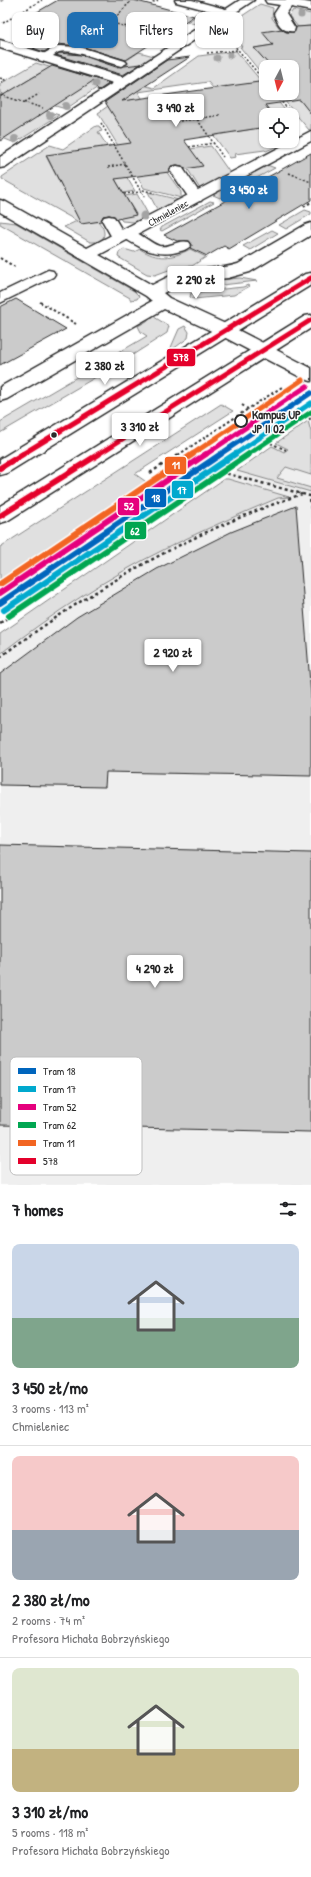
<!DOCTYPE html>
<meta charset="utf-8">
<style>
:root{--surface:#fff;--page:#f2f2f2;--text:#202124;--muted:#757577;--line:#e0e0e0;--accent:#1f6fb2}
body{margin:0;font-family:"Patrick Hand",sans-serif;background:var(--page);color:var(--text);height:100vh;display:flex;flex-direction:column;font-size:15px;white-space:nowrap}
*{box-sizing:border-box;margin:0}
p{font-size:13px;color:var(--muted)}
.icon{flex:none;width:22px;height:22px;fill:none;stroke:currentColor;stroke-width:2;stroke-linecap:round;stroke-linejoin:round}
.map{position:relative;height:1185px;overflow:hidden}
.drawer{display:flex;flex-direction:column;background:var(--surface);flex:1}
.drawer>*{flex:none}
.guide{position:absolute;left:12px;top:12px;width:287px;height:36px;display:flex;gap:8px}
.needle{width:26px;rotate:187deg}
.tools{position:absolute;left:259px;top:60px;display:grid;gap:8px}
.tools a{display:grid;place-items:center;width:40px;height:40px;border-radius:8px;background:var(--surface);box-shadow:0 1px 3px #0004;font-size:20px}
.price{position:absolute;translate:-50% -34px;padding:0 9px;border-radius:4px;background:#fff;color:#222;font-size:13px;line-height:26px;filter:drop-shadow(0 1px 2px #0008)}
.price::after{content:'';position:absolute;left:50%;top:24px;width:12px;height:9px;margin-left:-6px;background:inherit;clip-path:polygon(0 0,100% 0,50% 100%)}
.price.on{background:var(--accent);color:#fff}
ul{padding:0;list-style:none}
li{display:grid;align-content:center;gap:8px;height:212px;padding:0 12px}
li+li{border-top:1px solid var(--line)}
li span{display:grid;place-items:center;height:124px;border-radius:8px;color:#555}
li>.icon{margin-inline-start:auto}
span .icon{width:72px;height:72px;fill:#fffc;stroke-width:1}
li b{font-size:17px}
h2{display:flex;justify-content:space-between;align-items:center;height:48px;padding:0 12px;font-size:17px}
.tag{padding:0 14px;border-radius:8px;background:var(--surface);box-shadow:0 1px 3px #0004;font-size:14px;line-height:36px}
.tag.on{background:var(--accent);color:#fff}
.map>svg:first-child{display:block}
.built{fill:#efefef}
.green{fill:#e0e0e0;stroke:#868686}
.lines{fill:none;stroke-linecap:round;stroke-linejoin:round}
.stream{fill:#7e7e7e;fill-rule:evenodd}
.building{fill:#cbcbcb;stroke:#2b2b2b}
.lane-casing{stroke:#2b2b2b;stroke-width:3}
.street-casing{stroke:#2b2b2b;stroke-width:3}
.secondary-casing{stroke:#2b2b2b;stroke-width:3}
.path-far2{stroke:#2b2b2b;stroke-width:1.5;stroke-dasharray:2 2;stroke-linecap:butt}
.path-far1{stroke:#2b2b2b;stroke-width:2;stroke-dasharray:2.5 2.5;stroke-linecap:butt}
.path{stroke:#2b2b2b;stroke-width:2.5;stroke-dasharray:3 3;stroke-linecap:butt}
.lane{fill:#fff;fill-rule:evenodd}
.street{fill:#fff;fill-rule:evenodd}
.secondary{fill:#fff;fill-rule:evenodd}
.bus-1-far1-casing{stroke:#fff;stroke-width:8}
.bus-1-casing{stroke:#fff;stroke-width:9}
.bus-1-far1{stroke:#e4002b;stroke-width:5}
.bus-1{stroke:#e4002b;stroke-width:6}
.tram-1-far1-casing{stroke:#fff;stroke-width:8}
.tram-1-casing{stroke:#fff;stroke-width:9}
.tram-2-far1-casing{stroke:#fff;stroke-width:8}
.tram-2-casing{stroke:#fff;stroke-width:9}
.tram-3-far1-casing{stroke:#fff;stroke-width:8}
.tram-3-casing{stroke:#fff;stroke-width:9}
.tram-4-far1-casing{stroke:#fff;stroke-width:8}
.tram-4-casing{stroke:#fff;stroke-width:9}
.tram-5-far1-casing{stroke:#fff;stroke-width:8}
.tram-5-casing{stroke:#fff;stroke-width:9}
.tram-1-far1{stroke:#0065bd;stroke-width:5}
.tram-1{stroke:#0065bd;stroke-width:6}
.tram-2-far1{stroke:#00a9ce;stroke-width:5}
.tram-2{stroke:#00a9ce;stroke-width:6}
.tram-3-far1{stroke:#e5007d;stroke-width:5}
.tram-3{stroke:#e5007d;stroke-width:6}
.tram-4-far1{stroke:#00a651;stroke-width:5}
.tram-4{stroke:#00a651;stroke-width:6}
.tram-5-far1{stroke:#f26522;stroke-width:5}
.tram-5{stroke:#f26522;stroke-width:6}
.tree{fill:#a3a3a3}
.stop-dot{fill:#fff;stroke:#2b2b2b;stroke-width:2}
.bus-dot{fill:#2b2b2b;stroke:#fff;stroke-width:1.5}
.labels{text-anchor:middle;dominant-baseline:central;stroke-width:3;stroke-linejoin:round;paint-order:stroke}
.far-street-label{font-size:10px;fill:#2b2b2b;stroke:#fff}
.stop-label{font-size:12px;font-weight:bold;fill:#2b2b2b;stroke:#fff;text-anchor:start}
.key{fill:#fff;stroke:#bfbfbf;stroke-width:1}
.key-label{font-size:11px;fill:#2b2b2b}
.line-badge{stroke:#fff;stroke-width:1.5}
.badge-label{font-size:11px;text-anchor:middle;font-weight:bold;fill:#fff}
</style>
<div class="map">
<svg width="311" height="1185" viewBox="0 0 311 1185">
<rect width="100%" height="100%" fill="#fff"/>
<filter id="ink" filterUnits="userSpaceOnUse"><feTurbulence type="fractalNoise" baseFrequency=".025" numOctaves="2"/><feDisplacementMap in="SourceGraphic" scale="8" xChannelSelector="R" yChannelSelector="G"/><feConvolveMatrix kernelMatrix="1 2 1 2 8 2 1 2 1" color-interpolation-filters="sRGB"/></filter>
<g filter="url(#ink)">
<polygon class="built" points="311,419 311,1185 0,1185 0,634"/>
<g class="green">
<polygon points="260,4 273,8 272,18 281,30 273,45 255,48 271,67 266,67 266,79 240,47 242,47 235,37 231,38 230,35 239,29 227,26"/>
<polygon points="201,10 211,12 213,17 200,25 187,22 196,16 194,15"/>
<polygon points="293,10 311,14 311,26 298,27 289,16"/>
<polygon points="236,51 266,87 266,93 271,93 289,115 273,115 254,91 234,94 227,86 213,88 208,82 138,92 142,98 166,171 181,192 181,198 144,188 98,113 140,84 154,88 199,56"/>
<polygon points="66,52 69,52 118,66 139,52 154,56 130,72"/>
<polygon points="36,63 95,81 98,87 66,109 38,101 53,77 40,73 17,87 24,101 0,93 0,84"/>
<polygon points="292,91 300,100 311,99 311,129 309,130 278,93 292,93"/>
<polygon points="0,96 59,115 15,143 0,137"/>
<polygon points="202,119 233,132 266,127 266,141 289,141 266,151 265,150 235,154 236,157 230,158"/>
<path d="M96 126H99L102 131 98 132 107 146 110 145 121 163 106 165 96 148 46 156 81 223 98 221C102 226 106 231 103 238L98 242H90L64 227 77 221 2 179V177L50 145 63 149Z"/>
<polygon points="211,146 230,173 200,189 187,168 190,149"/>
<polygon points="267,165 275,168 220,198 213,195"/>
<polygon points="120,166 135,191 123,193 109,168"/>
<polygon points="148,192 179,200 158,211"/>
<polygon points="137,194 149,216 134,222 122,221 119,217 136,214 125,196"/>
<polygon points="210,201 214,202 162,231 160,230 162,227"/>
<polygon points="305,210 311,212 311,214 286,229 279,225"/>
<polygon points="0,221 16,223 134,291 139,296 137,299 130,300 130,298 0,224"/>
<polygon points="272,230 278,233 250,250 243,246"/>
<path d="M124 249 134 252 140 249C157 260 172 259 190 249L206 257 192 266 177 267 155 275 147 274 118 257 119 252Z"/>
<polygon points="240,278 257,281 196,288 187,283"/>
<polygon points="248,285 250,286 234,295 194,299 190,297 191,293 196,292 243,287"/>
<polygon points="154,317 169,326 167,333 120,363 0,433 0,422 147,336 141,332 138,326"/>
<polygon points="185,326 189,332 188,338 169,352 179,329"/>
<polygon points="221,404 233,411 135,474 155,488 275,408 289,415 0,611 0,547"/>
<polygon points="308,421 311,432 311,475 286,467 277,478 311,488 311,492 237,471 272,446 284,452 288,449 276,443"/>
<path d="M224 479H228L289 497 278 498C240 514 203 530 167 548 108 577 52 614 0 654V634Z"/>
</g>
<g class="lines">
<polygon class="stream" points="0,0 4,0 1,2"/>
</g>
<g class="building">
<polygon points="58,0 133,0 194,16 126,60 80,46 57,44 44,52 33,48 53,37 13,26"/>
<polygon points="311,26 311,114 300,100 265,105 273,115 266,115 266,127 184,140 203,166 185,169 182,166 177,165 171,166 169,172 115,179 136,215 117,219 114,216 109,215 103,216 101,221 81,224 46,155 131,143 105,102 167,60 190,57 122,101 266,81 266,93 292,93 292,67 271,67 254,48 273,45 262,32 282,29 286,32 294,32 296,27"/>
<polygon points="59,53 81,55 116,67 141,64 123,75 56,55"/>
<polygon points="52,66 110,83 98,91 93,81 0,141 0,97"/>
<polygon points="311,153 311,200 229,249 224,246 207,256 190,248 192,245 189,241 177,241 164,235"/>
<polygon points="16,299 66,329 0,365 0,307"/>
<polygon points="296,506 311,696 311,776 106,772 105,787 0,785 0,674 77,617 157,569 231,532"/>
<polygon points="0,845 311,853 311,1132 0,1125"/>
</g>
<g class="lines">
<g class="lane-casing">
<g id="lane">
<polygon points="175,0 192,0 233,11 234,13 229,16 176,2"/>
<path d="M57 46 80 47 125 61 127 63 121 66C106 63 74 48 59 52 52 55 49 63 40 60L38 58 40 56Z"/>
<polygon points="177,166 182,167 203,198 201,201 191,201 189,198 170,170 172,167"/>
<path d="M109 216 114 217 123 232C135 226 147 242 159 246 170 248 178 239 189 242L191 245C188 249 182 251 177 252 157 257 142 249 126 239L119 242 114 241 102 220 104 217Z"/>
<polygon points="48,270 53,271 55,274 53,277 0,303 0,293"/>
</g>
</g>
<g class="street-casing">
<g id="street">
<polygon points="240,0 254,0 5,167 0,168 0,157 113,83 0,48 0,40 123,77"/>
<path d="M265 0H292L311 3V11L291 7 286 14 295 28 294 31C283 33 277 23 274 14L280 5 267 3Z"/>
<path d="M311 131V141L99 255 152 285C162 280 171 275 181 272 200 268 219 270 238 264L305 225 311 223V235L250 272 228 278 186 282 163 293 169 298 232 327 311 368V381L304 379 220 335 164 309 7 399 0 401V387L152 301 146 296 0 212V200L6 202 87 248Z"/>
</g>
</g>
<g class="secondary-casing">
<g id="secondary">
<polygon points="311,273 311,285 7,473 0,475 0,459 305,274"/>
<polygon points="311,315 311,328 7,521 0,523 0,506 305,316"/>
</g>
</g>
<g class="path-far2">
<polyline points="153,0 151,1 155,2 158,0"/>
<polyline points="93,15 110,20"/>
<polyline points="109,22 156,35"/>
<polyline points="3,23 42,0"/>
<polyline points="90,32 116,17 132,0"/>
<polyline points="131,37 151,24"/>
<polyline points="228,38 266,83"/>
<polyline points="207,53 238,50"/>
<polyline points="0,78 5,80 0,83"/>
<polyline points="274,93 297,120"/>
<polyline points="0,95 43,108"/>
<polyline points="25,102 39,94"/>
<polyline points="220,115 197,119 223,157"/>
<polyline points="172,122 197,119 189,109"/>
<polyline points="101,123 145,198"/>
<polyline points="189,147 214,143"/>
<polyline points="108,167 125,164"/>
<polyline points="289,173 311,182"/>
<polyline points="139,189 155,193"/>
<polyline points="124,194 141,192"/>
</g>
<g class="path-far1">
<polyline points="304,207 311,202"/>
<polyline points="0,258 15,267"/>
<polyline points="40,302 76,324"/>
<polyline points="242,405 248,409 282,387"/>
<polyline points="307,413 311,421"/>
<polyline points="266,441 286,450"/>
<polyline points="178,455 248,409"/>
<polyline points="244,455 311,409"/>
</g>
<g class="path">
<polyline points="221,472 310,496 311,509"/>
<polyline points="150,473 179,454"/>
<polyline points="0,623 246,454"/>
<path d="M0 657C97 586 188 533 302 494"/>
</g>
<use href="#lane" class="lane"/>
<use href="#street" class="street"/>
<use href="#secondary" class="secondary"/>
<g class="bus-1-far1-casing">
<g id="bus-1-far1">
<polyline points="21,455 311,278"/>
<polyline points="97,455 311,320"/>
</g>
</g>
<g class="bus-1-casing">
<g id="bus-1">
<polyline points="0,468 23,454"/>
<polyline points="0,516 99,454"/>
</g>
</g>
<use href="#bus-1-far1" class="bus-1-far1"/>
<use href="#bus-1" class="bus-1"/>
<g class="tram-1-far1-casing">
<polyline id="tram-1-far1" points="219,455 311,393"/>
</g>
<g class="tram-1-casing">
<polyline id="tram-1" points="0,603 221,454"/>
</g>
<g class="tram-2-far1-casing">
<polyline id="tram-2-far1" points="234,455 311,403"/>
</g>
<g class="tram-2-casing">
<polyline id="tram-2" points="4,610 235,454"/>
</g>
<g class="tram-3-far1-casing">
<polyline id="tram-3-far1" points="205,455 307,386"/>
</g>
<g class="tram-3-casing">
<polyline id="tram-3" points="0,593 206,454"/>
</g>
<g class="tram-4-far1-casing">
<polyline id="tram-4-far1" points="247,455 311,412"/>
</g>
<g class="tram-4-casing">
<polyline id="tram-4" points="9,616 249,454"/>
</g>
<g class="tram-5-far1-casing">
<polyline id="tram-5-far1" points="191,455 302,380"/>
</g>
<g class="tram-5-casing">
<polyline id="tram-5" points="0,584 193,454"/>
</g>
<use href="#tram-1-far1" class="tram-1-far1"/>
<use href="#tram-1" class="tram-1"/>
<use href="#tram-2-far1" class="tram-2-far1"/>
<use href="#tram-2" class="tram-2"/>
<use href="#tram-3-far1" class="tram-3-far1"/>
<use href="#tram-3" class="tram-3"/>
<use href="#tram-4-far1" class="tram-4-far1"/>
<use href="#tram-4" class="tram-4"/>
<use href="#tram-5-far1" class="tram-5-far1"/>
<use href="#tram-5" class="tram-5"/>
</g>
<g class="tree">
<circle cx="209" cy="14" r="3.5"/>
<circle cx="301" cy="15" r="3.5"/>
<circle cx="199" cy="23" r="3.5"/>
<circle cx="230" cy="55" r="3.5"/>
<circle cx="217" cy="58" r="3.5"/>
<circle cx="95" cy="84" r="3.5"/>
<circle cx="66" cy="106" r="4"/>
<circle cx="50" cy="115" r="4"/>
<circle cx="15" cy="139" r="4"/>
<circle cx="144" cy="216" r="4.5"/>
</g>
</g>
<circle class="stop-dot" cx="241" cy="421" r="6"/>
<circle class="bus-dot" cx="54" cy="435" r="3.5"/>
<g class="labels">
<g class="far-street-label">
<text transform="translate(168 213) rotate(-29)">Chmieleniec</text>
</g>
<g class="stop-label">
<text x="252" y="414">Kampus UP<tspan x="252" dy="14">JP II 02</tspan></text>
</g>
</g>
<rect x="10" y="1057" width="132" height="118" rx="6" class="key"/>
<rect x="18" y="1068" width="18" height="6" fill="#0065bd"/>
<rect x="18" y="1086" width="18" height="6" fill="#00a9ce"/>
<rect x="18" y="1104" width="18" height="6" fill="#e5007d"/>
<rect x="18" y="1122" width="18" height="6" fill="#00a651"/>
<rect x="18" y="1140" width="18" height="6" fill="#f26522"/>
<rect x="18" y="1158" width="18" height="6" fill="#e4002b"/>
<g class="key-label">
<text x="43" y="1075">Tram 18</text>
<text x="43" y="1093">Tram 17</text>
<text x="43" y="1111">Tram 52</text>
<text x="43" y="1129">Tram 62</text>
<text x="43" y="1147">Tram 11</text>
<text x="43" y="1165">578</text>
</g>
<g class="line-badge">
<rect x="166" y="348" width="30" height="19" rx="4" fill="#e4002b"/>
<rect x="164" y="456" width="23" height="19" rx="4" fill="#f26522"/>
<rect x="171" y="480" width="23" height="19" rx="4" fill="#00a9ce"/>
<rect x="144" y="488" width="23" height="20" rx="4" fill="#0065bd"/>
<rect x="117" y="497" width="23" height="19" rx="4" fill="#e5007d"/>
<rect x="124" y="521" width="23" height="19" rx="4" fill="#00a651"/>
</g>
<g class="badge-label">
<text x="181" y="361">578</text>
<text x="176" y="469">11</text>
<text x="182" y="494">17</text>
<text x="156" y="502">18</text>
<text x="129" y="510">52</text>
<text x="135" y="535">62</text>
</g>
</svg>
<div class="tools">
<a><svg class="needle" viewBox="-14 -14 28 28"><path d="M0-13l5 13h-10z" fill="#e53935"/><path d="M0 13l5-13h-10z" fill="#757577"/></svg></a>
<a><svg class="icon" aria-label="locate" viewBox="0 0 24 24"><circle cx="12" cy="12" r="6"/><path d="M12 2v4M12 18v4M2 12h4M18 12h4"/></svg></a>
</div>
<b class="price" style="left:176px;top:128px">3 490 zł</b>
<b class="price on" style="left:249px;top:210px">3 450 zł</b>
<b class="price" style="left:196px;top:300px">2 290 zł</b>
<b class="price" style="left:105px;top:386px">2 380 zł</b>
<b class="price" style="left:140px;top:447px">3 310 zł</b>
<b class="price" style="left:173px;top:673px">2 920 zł</b>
<b class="price" style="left:155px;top:989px">4 290 zł</b>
<div class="guide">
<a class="tag">Buy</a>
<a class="tag on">Rent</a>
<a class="tag">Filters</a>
<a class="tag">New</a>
</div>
</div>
<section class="drawer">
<h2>7 homes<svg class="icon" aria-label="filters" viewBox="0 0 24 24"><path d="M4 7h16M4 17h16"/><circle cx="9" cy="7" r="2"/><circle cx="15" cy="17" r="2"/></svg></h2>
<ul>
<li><span style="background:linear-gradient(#c9d6e8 60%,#7fa58c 0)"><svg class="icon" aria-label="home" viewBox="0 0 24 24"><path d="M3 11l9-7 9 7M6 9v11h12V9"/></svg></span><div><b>3 450 zł/mo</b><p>3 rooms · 113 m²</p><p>Chmieleniec</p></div></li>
<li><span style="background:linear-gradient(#f6c9c9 60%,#9aa5b1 0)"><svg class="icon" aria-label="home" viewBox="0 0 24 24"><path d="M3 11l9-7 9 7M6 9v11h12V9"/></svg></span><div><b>2 380 zł/mo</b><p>2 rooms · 74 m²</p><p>Profesora Michała Bobrzyńskiego</p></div></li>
<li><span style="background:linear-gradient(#dfe7d0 65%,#c2b280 0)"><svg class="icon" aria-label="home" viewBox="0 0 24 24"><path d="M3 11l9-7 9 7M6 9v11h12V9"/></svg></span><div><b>3 310 zł/mo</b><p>5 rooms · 118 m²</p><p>Profesora Michała Bobrzyńskiego</p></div></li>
</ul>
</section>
